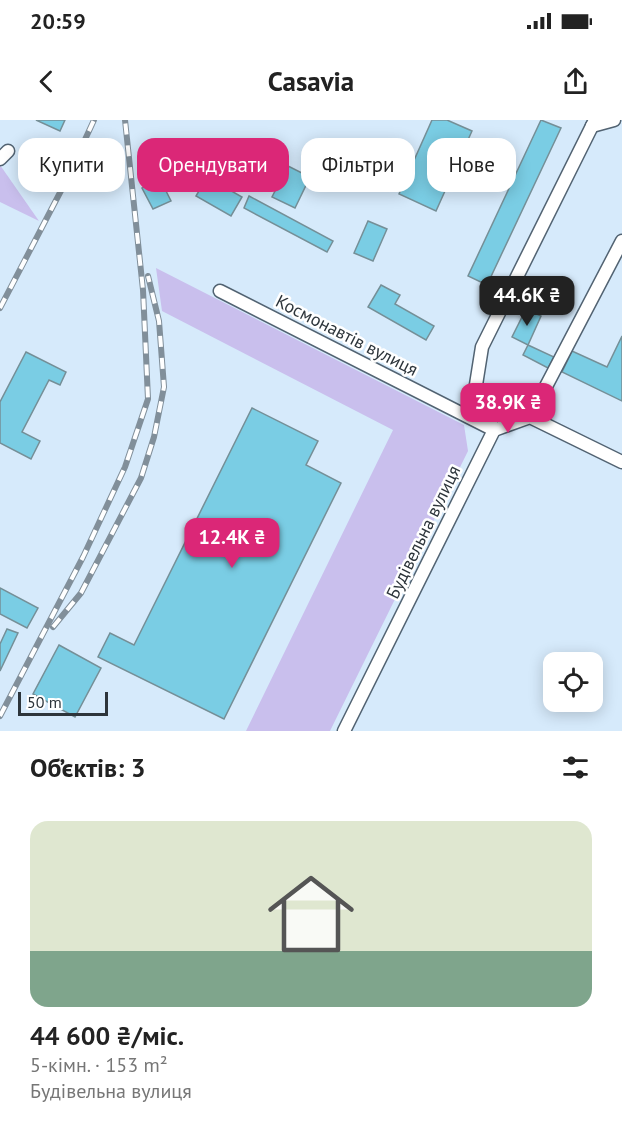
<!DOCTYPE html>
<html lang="uk">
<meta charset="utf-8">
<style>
:root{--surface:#fff;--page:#f2f2f2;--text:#222;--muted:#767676;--accent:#db2777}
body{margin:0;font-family:"PT Sans",sans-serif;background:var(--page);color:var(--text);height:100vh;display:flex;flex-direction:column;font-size:22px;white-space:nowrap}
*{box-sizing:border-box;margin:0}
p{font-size:20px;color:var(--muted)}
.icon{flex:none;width:33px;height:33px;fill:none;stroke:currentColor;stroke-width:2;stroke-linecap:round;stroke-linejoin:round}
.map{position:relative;height:611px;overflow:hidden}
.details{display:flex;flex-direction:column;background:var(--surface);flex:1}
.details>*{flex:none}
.banner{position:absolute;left:18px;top:18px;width:586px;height:54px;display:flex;gap:12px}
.controls{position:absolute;left:543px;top:532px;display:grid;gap:12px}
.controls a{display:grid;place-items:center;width:60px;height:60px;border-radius:12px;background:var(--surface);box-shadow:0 3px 15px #0003;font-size:30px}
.scale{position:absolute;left:18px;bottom:15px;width:90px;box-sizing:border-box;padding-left:6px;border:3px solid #2d353b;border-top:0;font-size:16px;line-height:21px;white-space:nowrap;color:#2d353b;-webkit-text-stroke:4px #fff;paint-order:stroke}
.price{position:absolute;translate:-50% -51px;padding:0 14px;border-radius:12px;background:var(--accent);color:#fff;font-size:20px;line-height:39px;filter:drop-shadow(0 2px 3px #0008)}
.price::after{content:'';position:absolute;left:50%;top:36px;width:18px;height:14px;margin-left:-9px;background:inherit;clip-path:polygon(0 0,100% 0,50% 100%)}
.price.current{background:#222;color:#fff}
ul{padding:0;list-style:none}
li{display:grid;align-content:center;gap:12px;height:318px;padding:0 30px}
li span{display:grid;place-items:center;height:186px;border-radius:18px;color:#555}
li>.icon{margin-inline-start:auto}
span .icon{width:108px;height:108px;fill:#fffc;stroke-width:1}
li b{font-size:26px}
h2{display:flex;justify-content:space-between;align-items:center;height:72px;padding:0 30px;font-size:26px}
.chip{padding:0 21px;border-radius:18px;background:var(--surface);box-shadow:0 3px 15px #0003;font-size:21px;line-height:54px}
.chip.current{background:var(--accent);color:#fff}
.status{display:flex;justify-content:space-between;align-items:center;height:42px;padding:0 30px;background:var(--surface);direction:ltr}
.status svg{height:16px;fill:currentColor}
header{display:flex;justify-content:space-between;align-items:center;height:78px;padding:0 30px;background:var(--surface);font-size:27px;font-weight:800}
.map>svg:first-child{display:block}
.green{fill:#c9bfed}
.building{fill:#7acde4;stroke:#758f97;stroke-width:1.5}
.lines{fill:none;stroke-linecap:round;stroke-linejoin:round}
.minor-casing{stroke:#526372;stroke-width:15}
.minor{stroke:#fff;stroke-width:12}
.rail-casing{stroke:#818f9a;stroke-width:6}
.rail{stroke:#fff;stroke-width:4;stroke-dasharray:11;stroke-linecap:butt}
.labels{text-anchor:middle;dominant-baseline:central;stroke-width:5;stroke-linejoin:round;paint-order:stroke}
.street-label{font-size:18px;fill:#2d353b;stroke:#fff}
</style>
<div class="status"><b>20:59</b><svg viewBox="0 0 49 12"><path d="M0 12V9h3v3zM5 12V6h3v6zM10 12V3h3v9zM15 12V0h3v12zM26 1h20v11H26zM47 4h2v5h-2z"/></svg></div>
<header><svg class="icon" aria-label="back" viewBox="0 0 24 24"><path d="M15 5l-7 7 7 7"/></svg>Casavia<svg class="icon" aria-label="share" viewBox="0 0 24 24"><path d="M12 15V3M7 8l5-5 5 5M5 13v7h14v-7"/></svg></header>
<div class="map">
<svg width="622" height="611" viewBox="0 0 622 611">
<rect width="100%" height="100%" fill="#d6eafb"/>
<g class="green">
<polygon points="0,45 39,101 0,82"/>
<polygon points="156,148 464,305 468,331 330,611 246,611 393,310 162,191"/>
</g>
<g class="building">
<polygon points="36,0 65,0 60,11"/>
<polygon points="432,0 447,0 472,11 436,91 399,74"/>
<polygon points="541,0 561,8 487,165 468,156"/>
<polygon points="288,46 310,57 295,88 272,77"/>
<polygon points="207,57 242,77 231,96 196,76"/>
<polygon points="160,59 171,81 153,89 142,68"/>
<polygon points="249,76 333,121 327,132 244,88"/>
<polygon points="368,101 387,109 373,141 354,133"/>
<polygon points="381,165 400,175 395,184 434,206 426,220 368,187"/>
<polygon points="526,189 541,196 528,225 512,217"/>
<polygon points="622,216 622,281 562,252 572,231 607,247"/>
<polygon points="528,225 554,237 548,248 523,235"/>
<polygon points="26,232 66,252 60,265 49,260 22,312 40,321 31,339 0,323 0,282"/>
<polygon points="252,288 318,321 306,345 341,363 224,599 98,537 110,513 134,525"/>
<polygon points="0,468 38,488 27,508 0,494"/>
<polygon points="7,509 18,513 0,551 0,524"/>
<polygon points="59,525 101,548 75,597 33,574"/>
</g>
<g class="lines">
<g class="minor-casing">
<g id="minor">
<polyline points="592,6 614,0"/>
<polyline points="0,39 8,31"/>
<polyline points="220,171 494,310 530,297 622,342"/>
<polyline points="530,297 622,121"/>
<polyline points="344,611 494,310 475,271 482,227 595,0"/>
</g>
</g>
<use href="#minor" class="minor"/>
<g class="rail-casing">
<g id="rail">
<polyline points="0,188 65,63 94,0"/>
<polyline points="53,507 81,473 141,358 154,317 164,267 159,201 148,156"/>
<polyline points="0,596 83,437 125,347 148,279 143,170 125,0"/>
</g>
</g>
<use href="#rail" class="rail"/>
</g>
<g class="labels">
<g class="street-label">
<text transform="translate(347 215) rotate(27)">Космонавтів вулиця</text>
<text transform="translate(423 412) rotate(-64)">Будівельна вулиця</text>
</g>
</g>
</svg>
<div class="controls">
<a><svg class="icon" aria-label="locate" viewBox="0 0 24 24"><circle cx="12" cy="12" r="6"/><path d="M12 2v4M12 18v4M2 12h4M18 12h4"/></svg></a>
</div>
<div class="scale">50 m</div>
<b class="price current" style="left:527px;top:207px">44.6K ₴</b>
<b class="price" style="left:508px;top:314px">38.9K ₴</b>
<b class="price" style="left:232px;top:449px">12.4K ₴</b>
<div class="banner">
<a class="chip">Купити</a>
<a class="chip current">Орендувати</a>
<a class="chip">Фільтри</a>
<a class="chip">Нове</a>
</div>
</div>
<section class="details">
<h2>Об’єктів: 3<svg class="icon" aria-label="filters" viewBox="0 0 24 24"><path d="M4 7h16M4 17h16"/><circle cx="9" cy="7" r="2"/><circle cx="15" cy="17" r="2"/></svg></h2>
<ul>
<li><span style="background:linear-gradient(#dfe7d0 70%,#7fa58c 0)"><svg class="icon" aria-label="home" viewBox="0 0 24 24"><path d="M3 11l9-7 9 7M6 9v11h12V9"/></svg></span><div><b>44 600 ₴/міс.</b><p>5-кімн. · 153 m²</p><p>Будівельна вулиця</p></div></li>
</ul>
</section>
